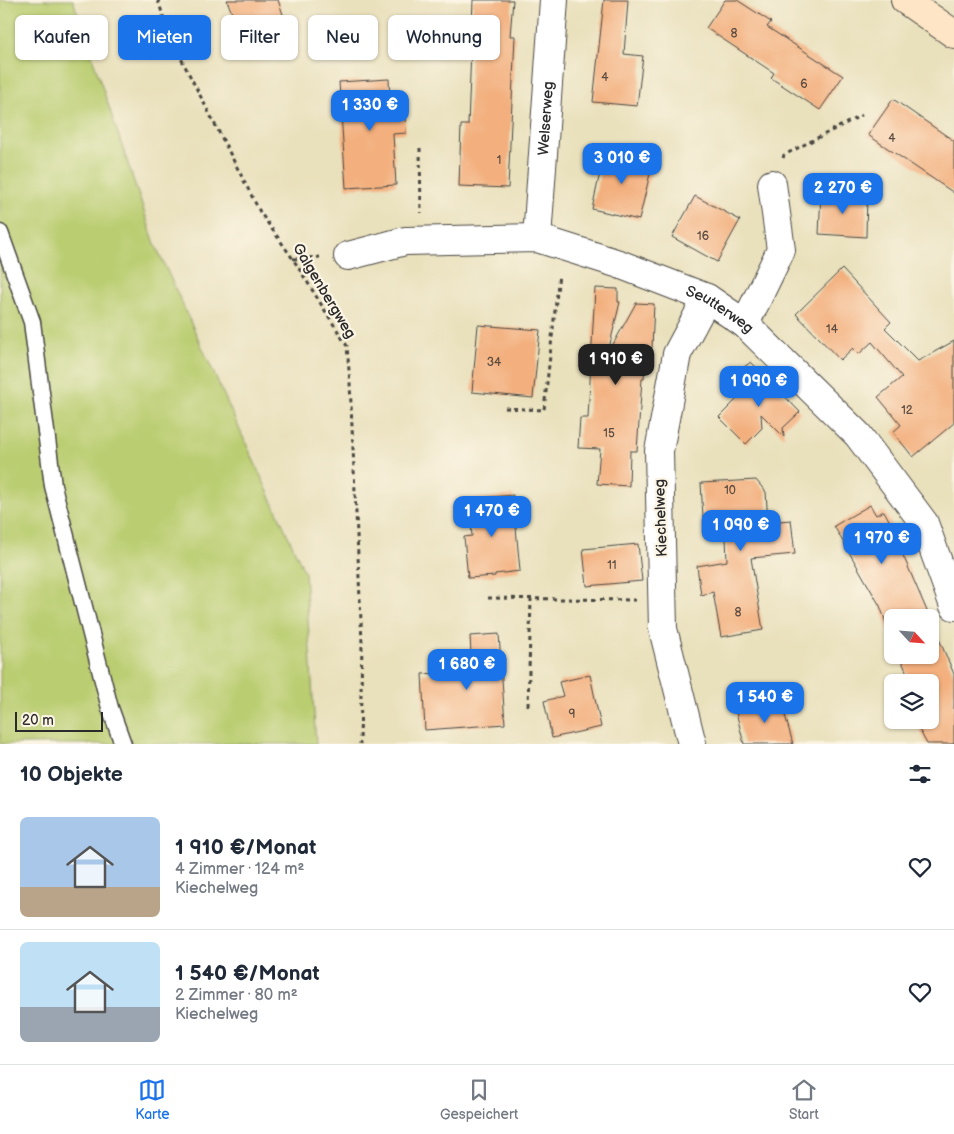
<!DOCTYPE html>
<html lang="de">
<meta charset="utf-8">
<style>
:root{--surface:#fff;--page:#f6f6f7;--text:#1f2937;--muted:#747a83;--line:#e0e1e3;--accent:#1a73e8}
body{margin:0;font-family:"Balsamiq Sans",sans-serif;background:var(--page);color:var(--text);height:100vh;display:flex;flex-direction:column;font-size:19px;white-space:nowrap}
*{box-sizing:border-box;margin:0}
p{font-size:16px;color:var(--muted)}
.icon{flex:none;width:28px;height:28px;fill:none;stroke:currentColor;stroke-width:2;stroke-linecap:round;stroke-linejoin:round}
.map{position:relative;height:744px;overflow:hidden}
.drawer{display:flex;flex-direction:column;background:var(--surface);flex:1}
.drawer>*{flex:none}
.banner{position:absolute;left:15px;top:15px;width:500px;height:45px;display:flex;gap:10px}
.needle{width:32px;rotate:116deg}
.fabs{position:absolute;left:884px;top:609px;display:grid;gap:10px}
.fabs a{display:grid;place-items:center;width:55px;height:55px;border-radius:8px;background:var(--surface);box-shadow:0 1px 4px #0004;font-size:25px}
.scale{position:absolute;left:15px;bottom:12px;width:88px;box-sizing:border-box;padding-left:5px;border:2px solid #2b2b2b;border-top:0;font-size:14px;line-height:18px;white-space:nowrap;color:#2b2b2b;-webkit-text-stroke:4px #fcf5e5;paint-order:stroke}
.price{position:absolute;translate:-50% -42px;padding:0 11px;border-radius:10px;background:var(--accent);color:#fff;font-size:16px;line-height:32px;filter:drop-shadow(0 1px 2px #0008)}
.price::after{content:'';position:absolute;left:50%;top:30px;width:15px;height:11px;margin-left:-8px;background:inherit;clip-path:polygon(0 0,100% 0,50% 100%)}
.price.on{background:#222;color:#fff}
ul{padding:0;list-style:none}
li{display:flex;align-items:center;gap:15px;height:125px;padding:0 20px}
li+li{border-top:1px solid var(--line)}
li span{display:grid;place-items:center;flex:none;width:140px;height:100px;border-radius:8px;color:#555}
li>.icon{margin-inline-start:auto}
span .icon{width:60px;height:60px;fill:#fffc;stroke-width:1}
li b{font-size:21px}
h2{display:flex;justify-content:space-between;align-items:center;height:60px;padding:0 20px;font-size:21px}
.tag{padding:0 18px;border-radius:8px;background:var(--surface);box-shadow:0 1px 4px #0004;font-size:18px;line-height:45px}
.tag.on{background:var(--accent);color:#fff}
.tab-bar{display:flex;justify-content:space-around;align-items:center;height:70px;border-top:1px solid var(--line);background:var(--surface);font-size:14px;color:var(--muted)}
.tab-bar a{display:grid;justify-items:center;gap:2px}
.tab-bar .on{color:var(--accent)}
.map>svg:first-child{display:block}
.garden{fill:#bacd71;stroke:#727c4e}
.building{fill:#f3af7d}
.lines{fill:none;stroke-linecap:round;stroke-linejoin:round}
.lane-casing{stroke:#484641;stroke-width:19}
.street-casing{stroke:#484641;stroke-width:30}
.secondary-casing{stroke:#484641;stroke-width:30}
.path{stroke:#484641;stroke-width:3;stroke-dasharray:4 4;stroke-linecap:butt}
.lane{stroke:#fff;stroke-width:16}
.street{stroke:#fff;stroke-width:28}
.secondary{stroke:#fde5c5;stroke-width:28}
.labels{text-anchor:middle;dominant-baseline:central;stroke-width:4.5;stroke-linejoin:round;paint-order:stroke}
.number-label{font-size:12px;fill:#5d4c40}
.street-label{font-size:15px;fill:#2b2b2b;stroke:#fcf5e5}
</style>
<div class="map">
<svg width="954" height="744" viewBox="0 0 954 744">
<rect width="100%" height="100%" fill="#fcf5e5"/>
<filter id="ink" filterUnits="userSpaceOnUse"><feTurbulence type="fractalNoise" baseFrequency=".02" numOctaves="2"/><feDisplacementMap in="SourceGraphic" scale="10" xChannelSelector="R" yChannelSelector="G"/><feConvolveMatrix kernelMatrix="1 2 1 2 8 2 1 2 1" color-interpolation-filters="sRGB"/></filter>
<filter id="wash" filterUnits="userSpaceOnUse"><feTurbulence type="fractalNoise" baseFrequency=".0096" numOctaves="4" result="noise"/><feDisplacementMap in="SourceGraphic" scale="20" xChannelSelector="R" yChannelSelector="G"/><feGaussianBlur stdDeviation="1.12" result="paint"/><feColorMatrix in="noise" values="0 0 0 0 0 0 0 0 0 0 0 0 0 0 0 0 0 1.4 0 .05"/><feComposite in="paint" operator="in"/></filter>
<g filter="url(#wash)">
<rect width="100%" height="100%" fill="#e9e0bc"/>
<polygon class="garden" points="0,0 73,0 155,244 305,573 316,744 0,744"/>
<g id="blocks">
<g class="building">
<polygon points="227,0 278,0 287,26 243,43"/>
<polygon points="473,0 513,0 510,36 515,36 508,188 459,186 461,125 468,125"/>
<polygon points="604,0 628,0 624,54 643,56 637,106 593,102"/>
<polygon points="725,0 737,0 771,22 767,27 843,76 820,110 771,78 774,73 706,28"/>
<polygon points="389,79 390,102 404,101 406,133 393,134 396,185 346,188 339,82"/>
<polygon points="893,99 954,141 954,193 868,135"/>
<polygon points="605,150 653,161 639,220 592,209"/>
<polygon points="821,192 867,195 866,237 819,234"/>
<polygon points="695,196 740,220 717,262 672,237"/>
<polygon points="842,269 891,322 885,328 918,361 954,341 954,423 913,457 893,432 901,425 878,397 902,377 872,342 859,354 853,348 840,360 796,314"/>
<polygon points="595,288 618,289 618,302 620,302 609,348 611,348 636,303 654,304 652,348 646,347 644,379 642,379 637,451 630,451 629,486 597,484 600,449 578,448 580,418 588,418"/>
<polygon points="478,325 540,330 533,398 472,392"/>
<polygon points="751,362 800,412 783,428 784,437 761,414 762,428 746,444 719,417 753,383 744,367"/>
<polygon points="756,480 766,492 768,522 791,520 795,554 751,558 763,630 721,637 713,592 701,595 697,566 727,561 725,515 703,517 701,483"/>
<polygon points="513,495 520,571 495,574 495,576 468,578 464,537 472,536 469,499"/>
<polygon points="870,505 876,515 884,511 895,531 893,532 930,618 892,618 892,639 880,606 834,526"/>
<polygon points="638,544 642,581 587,586 583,549"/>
<polygon points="930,618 954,674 954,744 927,744 914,720 930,720 930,682 911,682 899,655 930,655"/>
<polygon points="499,634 505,724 425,730 422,674 472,671 470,636"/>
<polygon points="590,675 601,727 552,738 544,701 563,696 559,682"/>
<polygon points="780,697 793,744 744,744 736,712"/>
</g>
</g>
</g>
<g filter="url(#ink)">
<use href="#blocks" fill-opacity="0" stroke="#484641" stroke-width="1"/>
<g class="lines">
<g class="lane-casing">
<polyline id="lane" points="0,233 32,322 53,486 110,708 123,744"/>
</g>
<g class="street-casing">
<g id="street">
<path id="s1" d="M537 238 554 0"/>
<path id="s2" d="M348 256 405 241 537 238 619 264 707 298 745 324 858 435 924 523 954 606"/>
<polyline points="745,324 781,250 772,184"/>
<polyline points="692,744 663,629 659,451 677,354 707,298"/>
</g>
</g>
<g class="secondary-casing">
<polyline id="secondary" points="905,0 954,34"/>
</g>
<g class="path">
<polyline points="158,0 169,35 260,212 293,259 347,346 350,383 362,643 360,744"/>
<polyline points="420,148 421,213"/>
<polyline points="783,158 784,155 862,115"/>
<polyline points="293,259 320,257"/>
<polyline points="505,408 544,410 559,274"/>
<polyline points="488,598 635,600"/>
<polyline points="528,706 531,599"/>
</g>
<use href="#lane" class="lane"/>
<use href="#street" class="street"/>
<use href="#secondary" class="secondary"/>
</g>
</g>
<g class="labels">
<g class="number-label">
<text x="734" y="33">8</text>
<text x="605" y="77">4</text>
<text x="804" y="84">6</text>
<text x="892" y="138">4</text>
<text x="499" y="160">1</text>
<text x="703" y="236">16</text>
<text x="832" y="329">14</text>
<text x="494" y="362">34</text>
<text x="907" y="410">12</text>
<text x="609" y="433">15</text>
<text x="730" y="490">10</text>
<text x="612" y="565">11</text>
<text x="738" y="612">8</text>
<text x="572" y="714">9</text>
</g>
<g class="street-label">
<text stroke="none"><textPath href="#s1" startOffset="120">Welserweg</textPath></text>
<text transform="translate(324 291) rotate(59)">Galgenbergweg</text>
<text stroke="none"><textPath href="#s2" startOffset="388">Seutterweg</textPath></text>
<text transform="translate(661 518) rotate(-92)">Kiechelweg</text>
</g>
</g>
</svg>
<div class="fabs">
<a><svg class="needle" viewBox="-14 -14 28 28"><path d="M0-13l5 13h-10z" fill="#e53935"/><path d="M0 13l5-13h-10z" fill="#747a83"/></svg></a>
<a><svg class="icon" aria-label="layers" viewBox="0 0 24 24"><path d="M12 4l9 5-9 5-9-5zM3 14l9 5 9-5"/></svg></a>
</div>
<div class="scale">20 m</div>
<b class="price" style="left:370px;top:132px">1 330 €</b>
<b class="price" style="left:622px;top:185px">3 010 €</b>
<b class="price" style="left:843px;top:215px">2 270 €</b>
<b class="price on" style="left:616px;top:386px">1 910 €</b>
<b class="price" style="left:759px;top:408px">1 090 €</b>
<b class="price" style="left:492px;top:538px">1 470 €</b>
<b class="price" style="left:741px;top:552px">1 090 €</b>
<b class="price" style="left:882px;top:565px">1 970 €</b>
<b class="price" style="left:467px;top:691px">1 680 €</b>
<b class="price" style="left:765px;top:724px">1 540 €</b>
<div class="banner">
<a class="tag">Kaufen</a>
<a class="tag on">Mieten</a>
<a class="tag">Filter</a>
<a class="tag">Neu</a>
<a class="tag">Wohnung</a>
</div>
</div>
<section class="drawer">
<h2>10 Objekte<svg class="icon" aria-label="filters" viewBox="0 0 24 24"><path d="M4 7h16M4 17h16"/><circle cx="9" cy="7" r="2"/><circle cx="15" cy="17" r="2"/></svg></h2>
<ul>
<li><span style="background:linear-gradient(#a9c7e8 70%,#b9a48a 0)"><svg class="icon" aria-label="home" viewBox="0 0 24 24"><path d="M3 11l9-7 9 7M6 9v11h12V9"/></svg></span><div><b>1 910 €/Monat</b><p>4 Zimmer · 124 m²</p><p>Kiechelweg</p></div><svg class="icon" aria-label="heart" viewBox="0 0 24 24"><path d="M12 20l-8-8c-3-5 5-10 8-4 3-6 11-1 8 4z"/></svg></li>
<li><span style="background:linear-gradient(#bfe0f5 65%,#9aa5b1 0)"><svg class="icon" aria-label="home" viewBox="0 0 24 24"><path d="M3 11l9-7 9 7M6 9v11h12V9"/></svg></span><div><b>1 540 €/Monat</b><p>2 Zimmer · 80 m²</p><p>Kiechelweg</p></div><svg class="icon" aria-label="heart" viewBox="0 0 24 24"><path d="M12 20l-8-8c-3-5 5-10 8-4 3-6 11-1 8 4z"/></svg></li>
</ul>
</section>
<nav class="tab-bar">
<a class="on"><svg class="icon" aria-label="map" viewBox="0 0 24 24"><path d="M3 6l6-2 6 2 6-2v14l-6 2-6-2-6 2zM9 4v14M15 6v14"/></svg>Karte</a>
<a><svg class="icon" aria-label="saved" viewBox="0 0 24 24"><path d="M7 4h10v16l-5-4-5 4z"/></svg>Gespeichert</a>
<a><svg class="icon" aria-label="home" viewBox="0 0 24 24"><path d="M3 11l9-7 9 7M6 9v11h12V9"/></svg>Start</a>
</nav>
